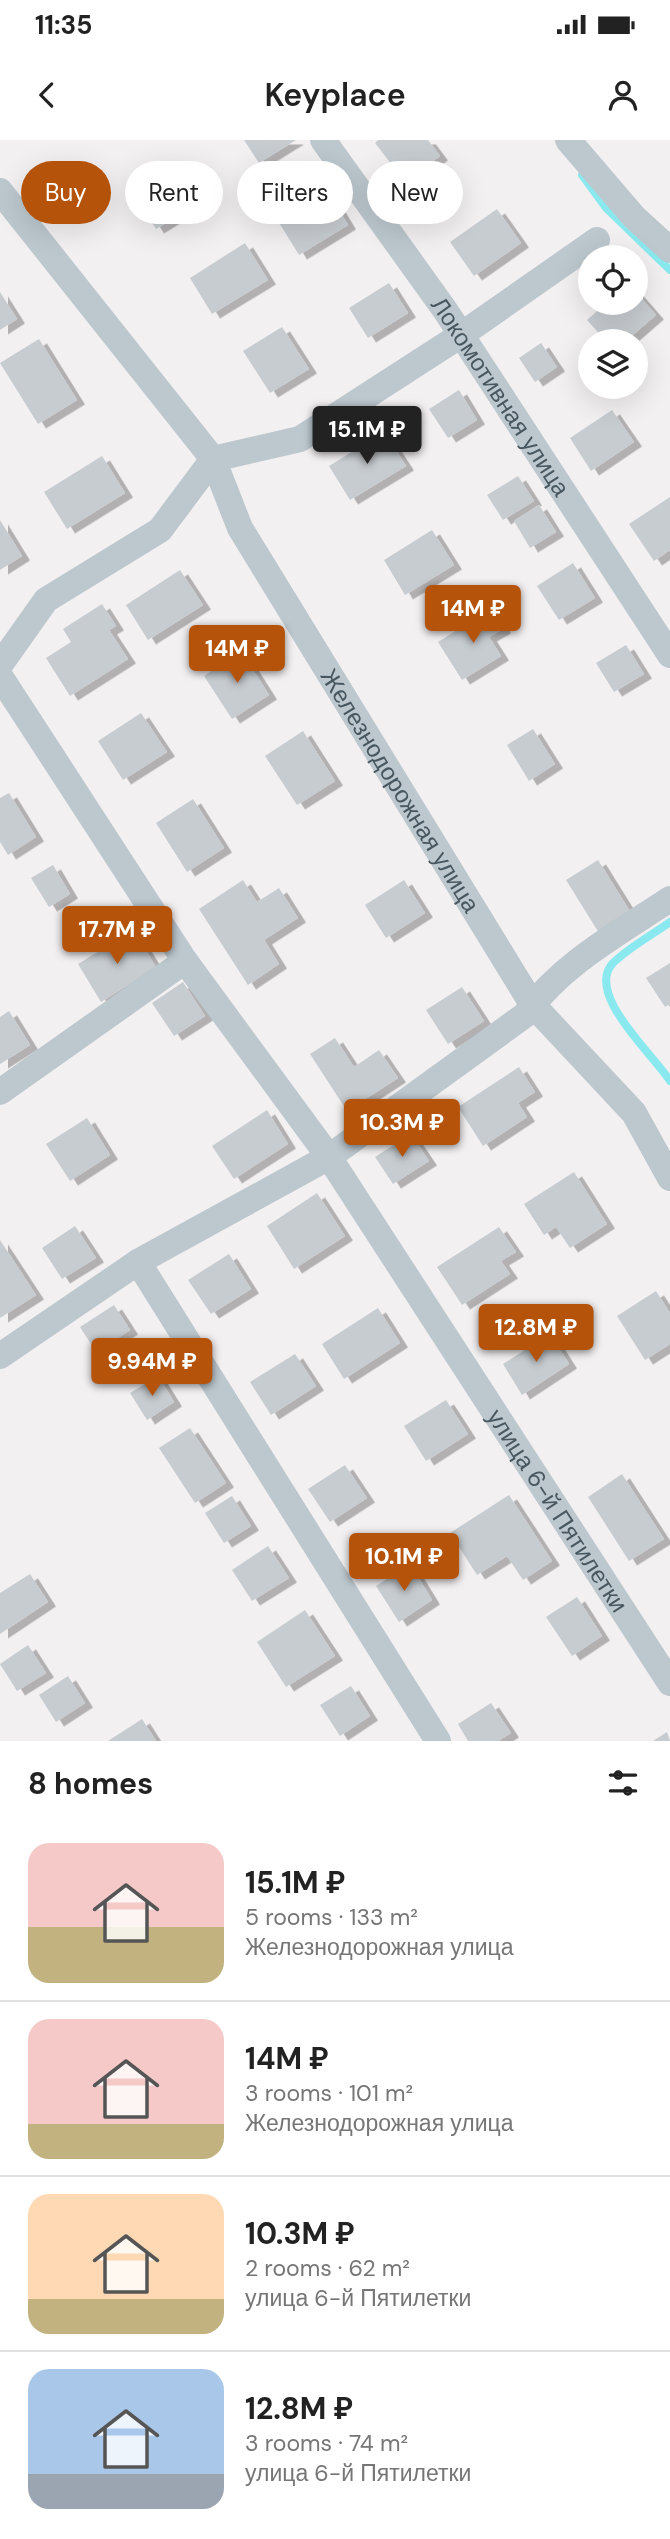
<!DOCTYPE html>
<meta charset="utf-8">
<style>
:root{--surface:#fff;--page:#f6f6f6;--text:#222;--muted:#767676;--line:#e0e0e0;--accent:#b45309}
body{margin:0;font-family:"DM Sans",sans-serif;background:var(--page);color:var(--text);height:100vh;display:flex;flex-direction:column;font-size:26px;white-space:nowrap}
*{box-sizing:border-box;margin:0}
p{font-size:23px;color:var(--muted)}
.icon{flex:none;width:38px;height:38px;fill:none;stroke:currentColor;stroke-width:2;stroke-linecap:round;stroke-linejoin:round}
.map{position:relative;height:1601px;overflow:hidden}
.side{display:flex;flex-direction:column;background:var(--surface);flex:1}
.side>*{flex:none}
.top-card{position:absolute;left:21px;top:21px;width:628px;height:63px;display:flex;gap:14px}
.controls{position:absolute;left:578px;top:105px;display:grid;gap:14px}
.controls a{display:grid;place-items:center;width:70px;height:70px;border-radius:50%;background:var(--surface);box-shadow:0 7px 28px #0002;font-size:35px}
.price{position:absolute;translate:-50% -60px;padding:0 16px;border-radius:7px;background:var(--accent);color:#fff;font-size:23px;line-height:46px;filter:drop-shadow(0 2px 4px #0008)}
.price::after{content:'';position:absolute;left:50%;top:42px;width:21px;height:16px;margin-left:-10px;background:inherit;clip-path:polygon(0 0,100% 0,50% 100%)}
.price.on{background:#222;color:#fff}
ul{padding:0;list-style:none}
li{display:flex;align-items:center;gap:21px;height:175px;padding:0 28px}
li+li{border-top:2px solid var(--line)}
li span{display:grid;place-items:center;flex:none;width:196px;height:140px;border-radius:21px;color:#555}
li>.icon{margin-inline-start:auto}
span .icon{width:84px;height:84px;fill:#fffc;stroke-width:1}
li b{font-size:30px}
h2{display:flex;justify-content:space-between;align-items:center;height:84px;padding:0 28px;font-size:30px}
.chip{padding:0 24px;border-radius:32px;background:var(--surface);box-shadow:0 7px 28px #0002;font-size:24px;line-height:63px}
.chip.on{background:var(--accent);color:#fff}
.status{display:flex;justify-content:space-between;align-items:center;height:49px;padding:0 35px;background:var(--surface);direction:ltr}
.status svg{height:19px;fill:currentColor}
header{display:flex;justify-content:space-between;align-items:center;height:91px;padding:0 28px;background:var(--surface);font-size:32px;font-weight:600}
.map>svg:first-child{display:block}
.lines{fill:none;stroke-linecap:round;stroke-linejoin:round}
.stream{stroke:#8ae9ef;stroke-width:8}
.building{fill:#c7ccd0;filter:url(#shadow)}
.street{stroke:#bcc7ce;stroke-width:26}
.labels{text-anchor:middle;dominant-baseline:central;stroke-width:5;stroke-linejoin:round;paint-order:stroke}
.street-label{font-size:24px;fill:#48575f;stroke:#fff}
</style>
<div class="status"><b>11:35</b><svg viewBox="0 0 49 12"><path d="M0 12V9h3v3zM5 12V6h3v6zM10 12V3h3v9zM15 12V0h3v12zM26 1h20v11H26zM47 4h2v5h-2z"/></svg></div>
<header><svg class="icon" aria-label="back" viewBox="0 0 24 24"><path d="M15 5l-7 7 7 7"/></svg>Keyplace<svg class="icon" aria-label="person" viewBox="0 0 24 24"><circle cx="12" cy="8" r="4"/><path d="M4 21q1-7 8-7t8 7"/></svg></header>
<div class="map">
<svg width="670" height="1601" viewBox="0 0 670 1601">
<defs>
<filter id="shadow"><feDropShadow dx="8" dy="4.5" stdDeviation="0" flood-color="#0004"/></filter>
</defs>
<rect width="100%" height="100%" fill="#f3f0f1"/>
<g class="lines">
<g class="stream">
<polyline points="582,35 606,68 670,130"/>
<path d="M670 782C652 795 629 807 613 823 584 854 655 916 670 941"/>
</g>
</g>
<g class="building">
<polygon points="244,0 296,0 259,23"/>
<polygon points="378,0 428,0 440,16 405,42 375,3"/>
<polygon points="156,27 184,72 156,89 128,44"/>
<polygon points="333,28 348,51 333,60 348,85 299,115 270,68"/>
<polygon points="497,69 521,103 474,136 450,102"/>
<polygon points="245,103 268,140 212,174 190,138"/>
<polygon points="389,143 408,173 368,198 349,168"/>
<polygon points="635,151 656,175 626,201 606,201 587,180 606,163 635,163"/>
<polygon points="0,152 17,179 0,190"/>
<polygon points="282,187 309,229 270,253 243,211"/>
<polygon points="39,199 77,260 38,284 0,223"/>
<polygon points="541,203 557,227 535,242 519,218"/>
<polygon points="459,250 477,280 448,298 429,269"/>
<polygon points="612,270 634,302 591,331 570,298"/>
<polygon points="384,292 406,326 350,360 329,326"/>
<polygon points="102,316 125,353 67,389 44,352"/>
<polygon points="518,336 534,361 503,380 487,355"/>
<polygon points="670,357 670,410 654,421 629,384"/>
<polygon points="539,365 556,392 530,408 514,381"/>
<polygon points="0,380 22,416 0,430"/>
<polygon points="432,390 454,425 405,455 384,420"/>
<polygon points="573,423 595,458 559,480 537,446"/>
<polygon points="180,430 203,465 148,500 126,465"/>
<polygon points="102,464 116,486 109,490 128,519 70,556 46,518 71,502 63,489"/>
<polygon points="491,469 503,489 489,497 501,516 462,540 438,502"/>
<polygon points="626,505 644,534 614,552 596,523"/>
<polygon points="241,511 269,555 232,579 204,536"/>
<polygon points="141,573 167,612 123,640 98,601"/>
<polygon points="533,589 555,624 529,641 507,605"/>
<polygon points="303,591 335,641 297,665 265,616"/>
<polygon points="9,653 36,697 8,715 0,702 0,658"/>
<polygon points="193,659 224,708 187,732 156,683"/>
<polygon points="598,720 631,773 599,793 566,740"/>
<polygon points="53,725 70,754 49,767 31,738"/>
<polygon points="243,740 257,762 279,748 298,778 264,800 279,824 248,845 199,769"/>
<polygon points="404,740 425,773 386,798 365,765"/>
<polygon points="133,790 156,827 101,862 78,824"/>
<polygon points="670,823 670,864 665,867 646,838"/>
<polygon points="183,842 205,876 174,896 152,863"/>
<polygon points="462,847 484,881 448,904 426,870"/>
<polygon points="9,871 30,905 0,924 0,877"/>
<polygon points="335,898 354,927 379,910 398,938 347,971 310,914"/>
<polygon points="519,927 535,952 518,963 527,977 483,1006 458,967"/>
<polygon points="267,970 288,1004 234,1039 212,1006"/>
<polygon points="87,978 110,1015 70,1041 46,1004"/>
<polygon points="411,994 429,1021 393,1044 375,1017"/>
<polygon points="574,1032 607,1084 570,1108 556,1087 544,1095 524,1064"/>
<polygon points="317,1053 345,1096 294,1129 267,1086"/>
<polygon points="75,1086 96,1118 62,1139 42,1108"/>
<polygon points="499,1087 516,1112 501,1121 510,1134 462,1165 437,1127"/>
<polygon points="0,1100 36,1155 0,1178"/>
<polygon points="229,1114 251,1149 211,1174 188,1140"/>
<polygon points="656,1151 670,1173 670,1204 645,1220 617,1176"/>
<polygon points="114,1165 130,1190 96,1212 80,1187"/>
<polygon points="378,1168 400,1203 344,1239 322,1204"/>
<polygon points="550,1194 569,1224 522,1255 503,1224"/>
<polygon points="295,1214 316,1246 271,1275 250,1242"/>
<polygon points="158,1236 174,1262 147,1280 130,1253"/>
<polygon points="446,1260 468,1294 426,1321 404,1286"/>
<polygon points="190,1288 226,1343 195,1363 159,1308"/>
<polygon points="345,1325 367,1358 330,1382 308,1349"/>
<polygon points="622,1334 664,1399 629,1421 588,1357"/>
<polygon points="509,1355 552,1421 523,1440 507,1416 477,1435 450,1393"/>
<polygon points="232,1356 251,1386 224,1403 205,1373"/>
<polygon points="268,1406 289,1438 252,1461 232,1430"/>
<polygon points="410,1424 432,1460 399,1482 376,1446"/>
<polygon points="30,1434 48,1462 0,1494 0,1453"/>
<polygon points="577,1457 602,1496 572,1516 546,1477"/>
<polygon points="305,1470 335,1516 286,1547 257,1502"/>
<polygon points="28,1505 46,1533 17,1551 0,1524"/>
<polygon points="68,1536 85,1563 56,1582 39,1555"/>
<polygon points="351,1546 370,1576 340,1596 320,1565"/>
<polygon points="491,1563 511,1593 498,1601 468,1601 458,1584"/>
<polygon points="142,1579 156,1601 108,1601"/>
<polygon points="667,1592 670,1601 653,1601"/>
</g>
<g class="lines">
<g class="street">
<path id="s1" d="M323 0 445 170 670 515"/>
<polyline points="568,0 634,77 670,110"/>
<path id="s2" d="M0 51 213 319 240 388 532 864 634 973 670 1038"/>
<polyline points="0,525 46,460 160,390 213,319 300,299 461,195 597,100"/>
<path id="s3" d="M0 536 185 821 329 1017 670 1543"/>
<polyline points="0,952 185,821"/>
<polyline points="138,1122 438,1601"/>
<path d="M0 1216 138 1122 329 1017 525 875C561 824 619 793 670 759"/>
</g>
</g>
<g class="labels">
<g class="street-label">
<text stroke="none"><textPath href="#s1" startOffset="312">Локомотивная улица</textPath></text>
<text stroke="none"><textPath href="#s2" startOffset="724">Железнодорожная улица</textPath></text>
<text stroke="none"><textPath href="#s3" startOffset="1004">улица 6-й Пятилетки</textPath></text>
</g>
</g>
</svg>
<div class="controls">
<a><svg class="icon" aria-label="locate" viewBox="0 0 24 24"><circle cx="12" cy="12" r="6"/><path d="M12 2v4M12 18v4M2 12h4M18 12h4"/></svg></a>
<a><svg class="icon" aria-label="layers" viewBox="0 0 24 24"><path d="M12 4l9 5-9 5-9-5zM3 14l9 5 9-5"/></svg></a>
</div>
<b class="price on" style="left:367px;top:326px">15.1M ₽</b>
<b class="price" style="left:473px;top:505px">14M ₽</b>
<b class="price" style="left:237px;top:545px">14M ₽</b>
<b class="price" style="left:117px;top:826px">17.7M ₽</b>
<b class="price" style="left:402px;top:1019px">10.3M ₽</b>
<b class="price" style="left:536px;top:1224px">12.8M ₽</b>
<b class="price" style="left:152px;top:1258px">9.94M ₽</b>
<b class="price" style="left:404px;top:1453px">10.1M ₽</b>
<div class="top-card">
<a class="chip on">Buy</a>
<a class="chip">Rent</a>
<a class="chip">Filters</a>
<a class="chip">New</a>
</div>
</div>
<section class="side">
<h2>8 homes<svg class="icon" aria-label="filters" viewBox="0 0 24 24"><path d="M4 7h16M4 17h16"/><circle cx="9" cy="7" r="2"/><circle cx="15" cy="17" r="2"/></svg></h2>
<ul>
<li><span style="background:linear-gradient(#f6c9c9 60%,#c2b280 0)"><svg class="icon" aria-label="home" viewBox="0 0 24 24"><path d="M3 11l9-7 9 7M6 9v11h12V9"/></svg></span><div><b>15.1M ₽</b><p>5 rooms · 133 m²</p><p>Железнодорожная улица</p></div></li>
<li><span style="background:linear-gradient(#f6c9c9 75%,#c2b280 0)"><svg class="icon" aria-label="home" viewBox="0 0 24 24"><path d="M3 11l9-7 9 7M6 9v11h12V9"/></svg></span><div><b>14M ₽</b><p>3 rooms · 101 m²</p><p>Железнодорожная улица</p></div></li>
<li><span style="background:linear-gradient(#ffd9b3 75%,#c2b280 0)"><svg class="icon" aria-label="home" viewBox="0 0 24 24"><path d="M3 11l9-7 9 7M6 9v11h12V9"/></svg></span><div><b>10.3M ₽</b><p>2 rooms · 62 m²</p><p>улица 6-й Пятилетки</p></div></li>
<li><span style="background:linear-gradient(#a9c7e8 75%,#9aa5b1 0)"><svg class="icon" aria-label="home" viewBox="0 0 24 24"><path d="M3 11l9-7 9 7M6 9v11h12V9"/></svg></span><div><b>12.8M ₽</b><p>3 rooms · 74 m²</p><p>улица 6-й Пятилетки</p></div></li>
</ul>
</section>
